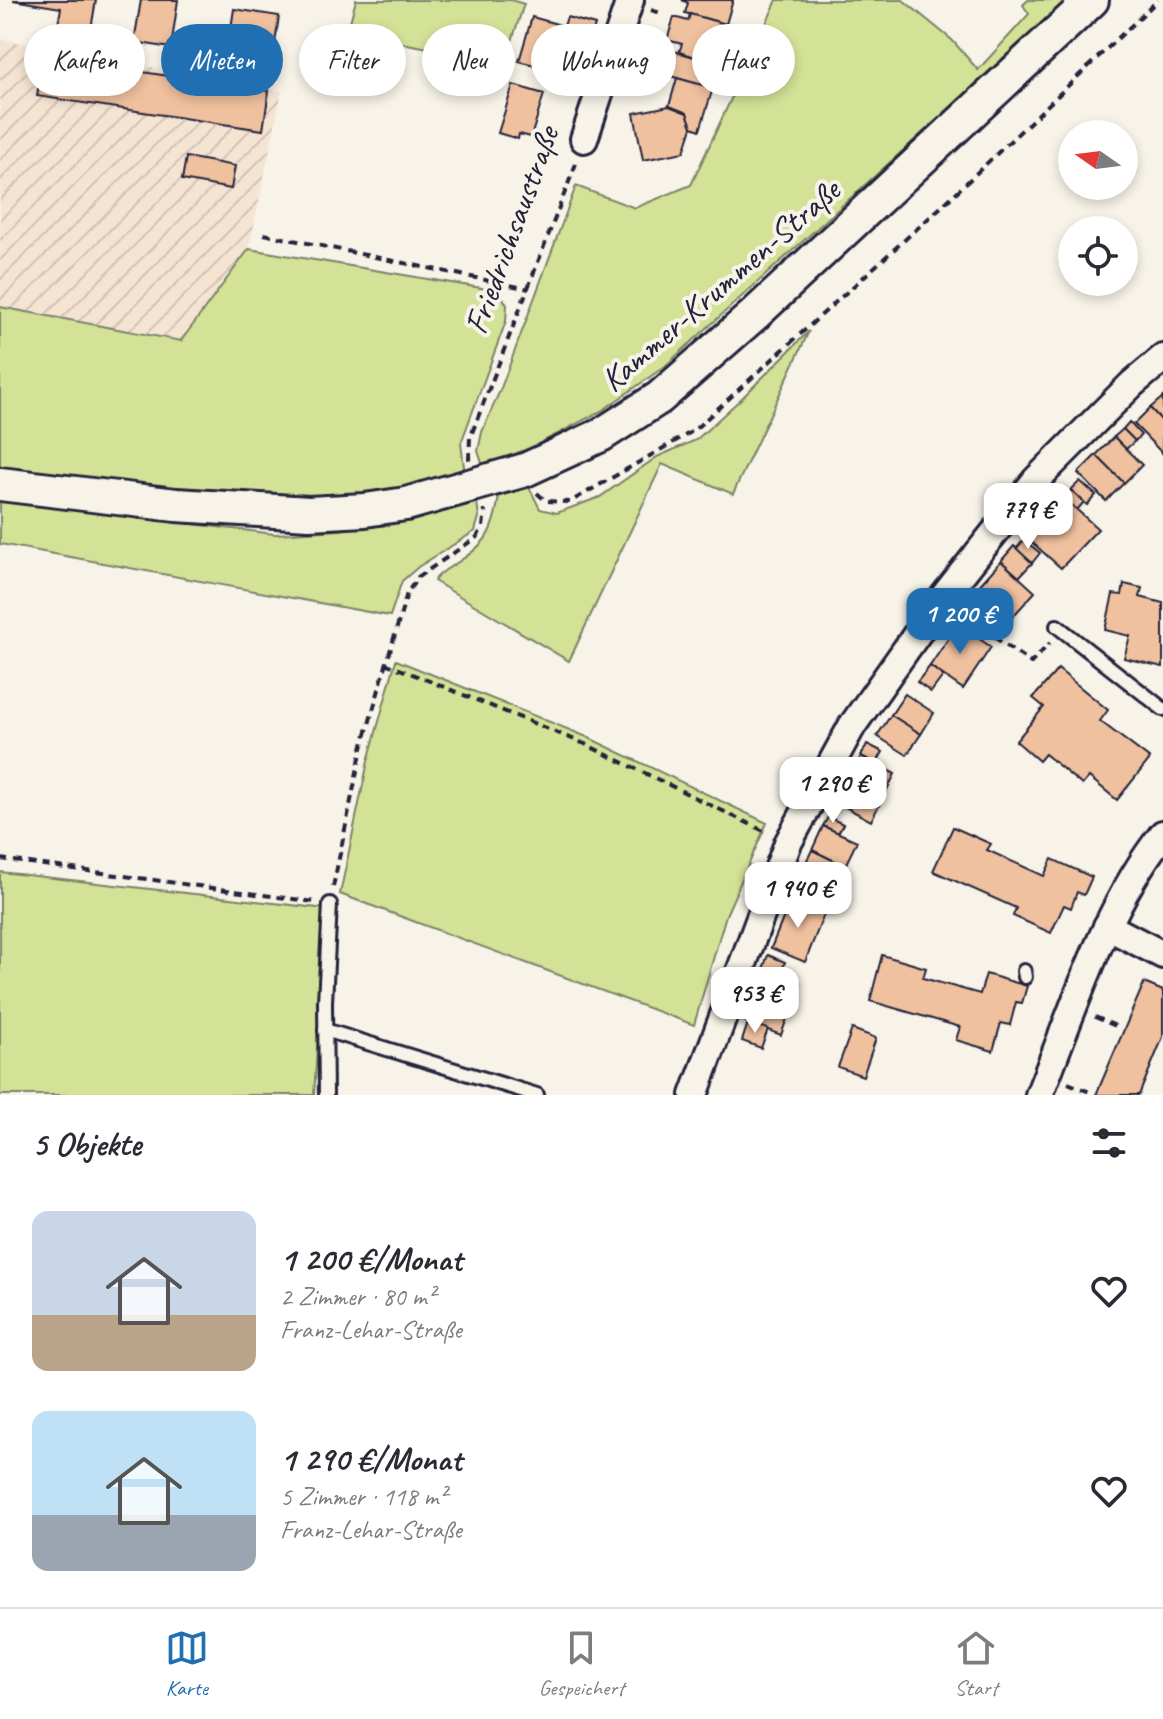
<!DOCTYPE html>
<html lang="de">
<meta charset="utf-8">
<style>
:root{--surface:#fff;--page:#f2f2f3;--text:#2b2b33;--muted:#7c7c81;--line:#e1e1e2;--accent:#1f6fb2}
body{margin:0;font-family:Caveat,sans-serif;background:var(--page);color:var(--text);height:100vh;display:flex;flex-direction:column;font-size:30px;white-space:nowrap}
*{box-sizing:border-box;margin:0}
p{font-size:26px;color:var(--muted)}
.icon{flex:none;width:44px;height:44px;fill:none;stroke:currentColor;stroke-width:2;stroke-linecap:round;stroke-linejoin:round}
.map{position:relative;height:1095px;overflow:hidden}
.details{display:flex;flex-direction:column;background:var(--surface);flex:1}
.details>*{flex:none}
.guide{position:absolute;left:24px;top:24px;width:1116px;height:72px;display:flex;gap:16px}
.needle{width:52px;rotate:284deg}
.tools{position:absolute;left:1058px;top:120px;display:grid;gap:16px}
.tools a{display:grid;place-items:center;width:80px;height:80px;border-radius:50%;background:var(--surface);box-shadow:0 4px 12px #0003;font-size:40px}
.price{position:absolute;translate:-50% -68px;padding:0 18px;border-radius:16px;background:#fff;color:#222;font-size:26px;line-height:52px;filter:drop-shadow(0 2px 4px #0008)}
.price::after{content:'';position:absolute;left:50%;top:48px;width:24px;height:18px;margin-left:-12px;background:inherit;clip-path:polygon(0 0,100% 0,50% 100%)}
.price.current{background:var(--accent);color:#fff}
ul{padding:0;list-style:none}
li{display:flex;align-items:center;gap:24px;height:200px;padding:0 32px}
li span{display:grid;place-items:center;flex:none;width:224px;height:160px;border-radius:16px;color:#555}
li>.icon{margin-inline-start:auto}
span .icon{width:96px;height:96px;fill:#fffc;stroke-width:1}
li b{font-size:34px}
h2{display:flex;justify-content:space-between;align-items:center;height:96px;padding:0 32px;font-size:34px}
.chip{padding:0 28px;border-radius:36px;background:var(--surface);box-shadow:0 4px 12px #0003;font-size:28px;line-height:72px}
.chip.current{background:var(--accent);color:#fff}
.tab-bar{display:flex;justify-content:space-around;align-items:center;height:112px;border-top:2px solid var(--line);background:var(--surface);font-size:22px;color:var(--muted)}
.tab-bar a{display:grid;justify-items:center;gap:4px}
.tab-bar .current{color:var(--accent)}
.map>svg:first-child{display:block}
.industrial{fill:url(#industrial-furrows)}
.green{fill:#d3e296;stroke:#7a8268;stroke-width:2}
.building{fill:#f0c19f;stroke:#22223b;stroke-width:2}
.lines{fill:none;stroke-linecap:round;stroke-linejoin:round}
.service-casing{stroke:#22223b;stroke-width:18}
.minor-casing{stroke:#22223b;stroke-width:32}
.tertiary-casing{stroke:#22223b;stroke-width:38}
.path{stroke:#22223b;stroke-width:4;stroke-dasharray:8 6;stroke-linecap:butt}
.service{stroke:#f7f3e8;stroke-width:12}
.minor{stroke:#f7f3e8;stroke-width:26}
.tertiary{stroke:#f7f3e8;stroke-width:32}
.labels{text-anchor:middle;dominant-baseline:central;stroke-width:8;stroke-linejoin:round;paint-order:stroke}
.street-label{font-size:34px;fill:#22223b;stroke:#f7f3e8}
</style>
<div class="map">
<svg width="1163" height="1095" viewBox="0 0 1163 1095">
<defs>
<pattern id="industrial-furrows" width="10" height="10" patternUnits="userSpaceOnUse" patternTransform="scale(2)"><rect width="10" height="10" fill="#f5e4d2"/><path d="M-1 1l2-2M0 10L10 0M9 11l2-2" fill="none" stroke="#d2c3b5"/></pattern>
</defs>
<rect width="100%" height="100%" fill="#f7f3e8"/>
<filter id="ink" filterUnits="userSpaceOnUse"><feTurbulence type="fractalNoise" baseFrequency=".0125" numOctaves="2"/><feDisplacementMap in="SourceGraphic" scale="16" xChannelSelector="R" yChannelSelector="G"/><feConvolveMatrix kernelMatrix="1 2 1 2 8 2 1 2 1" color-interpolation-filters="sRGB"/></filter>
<g filter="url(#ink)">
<polygon class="industrial" points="0,39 282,91 249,249 181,341 0,307"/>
<g class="green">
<polygon points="356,0 511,0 524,4 505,62 347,33"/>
<polygon points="777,0 903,0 952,40 978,70 1029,14 1023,5 1028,0 1069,0 664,367 603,410 533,447 483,466 478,451 482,432 501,388 576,186 635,208 691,185"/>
<path d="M249 249 499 291 507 305 506 321 461 443 464 467 462 478C410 489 358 500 304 500 203 500 101 482 0 471V307L181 341Z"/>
<path d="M809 331 733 494 662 464 569 661 434 581C439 573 447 569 455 564 487 544 493 533 499 496L528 485 540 509 557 513 600 497 657 457 696 440 743 397Z"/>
<polygon points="0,501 275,534 339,530 427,516 477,502 479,517 475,531 418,567 402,581 390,616 0,544"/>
<polygon points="396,660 587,737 767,823 726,915 694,1025 340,894 368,761"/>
<polygon points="0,872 326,909 314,1095 0,1095"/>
</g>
<g class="building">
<polygon points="13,0 96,0 90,35 57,30 61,8"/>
<polygon points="141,0 178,0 171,48 134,42"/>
<polygon points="682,0 733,0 726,24 685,13 688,3"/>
<polygon points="234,9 279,16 273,57 247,53 244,70 191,62 195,30 230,35"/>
<polygon points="690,14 732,26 722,65 679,52 682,44 667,40 674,17 688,21"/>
<polygon points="532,17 575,29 569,50 557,46 553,59 541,56 538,66 519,61"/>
<polygon points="567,17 595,25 588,50 570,45 575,29 564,26"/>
<polygon points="660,47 715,63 708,87 653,71"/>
<polygon points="43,57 269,91 263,130 37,96"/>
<polygon points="677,78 713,88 700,130 692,127 687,113 669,106"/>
<polygon points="513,85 544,94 531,137 519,134 518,139 498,133"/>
<polygon points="669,106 687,113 692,127 684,152 643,160 634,113"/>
<polygon points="186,157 235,166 231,189 182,180"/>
<polygon points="1163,397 1163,422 1150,408"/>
<polygon points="1150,408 1163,422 1162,453 1134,424"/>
<polygon points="1129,422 1141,435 1135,441 1123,429"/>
<polygon points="1123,429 1135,441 1126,449 1114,437"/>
<polygon points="1114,437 1142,465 1124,483 1096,455"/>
<polygon points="1096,455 1124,483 1106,501 1078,473"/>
<polygon points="1080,481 1096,495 1087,505 1071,490"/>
<polygon points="1071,490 1084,502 1077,510 1064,498"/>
<polygon points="1064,498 1098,529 1061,568 1027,538"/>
<polygon points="1024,540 1040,553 1032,563 1016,549"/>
<polygon points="1014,546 1032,563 1019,577 1001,561"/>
<polygon points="1001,561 1035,592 1004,626 970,596"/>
<polygon points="1124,584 1142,588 1140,597 1163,603 1163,667 1124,658 1130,636 1105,630 1113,594 1122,595"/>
<polygon points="958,624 991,647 963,689 930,666"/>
<polygon points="930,666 943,676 931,692 917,682"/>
<polygon points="1058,669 1108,710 1100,721 1150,759 1117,800 1089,777 1082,785 1045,754 1039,761 1016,741 1044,707 1033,698"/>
<polygon points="905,694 934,713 921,734 891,715"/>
<polygon points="891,715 921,734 907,755 877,736"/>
<polygon points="867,744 883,752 876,764 861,756"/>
<polygon points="861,756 895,774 871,821 836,802"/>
<polygon points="828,817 843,824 838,833 823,826"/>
<polygon points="823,826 857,841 845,866 812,850"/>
<polygon points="953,827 991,844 987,850 1044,876 1052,859 1092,877 1084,895 1077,892 1071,908 1064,905 1051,933 1013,916 1016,908 933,871"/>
<polygon points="812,850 845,866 833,890 800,874"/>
<polygon points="800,879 824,890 815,909 791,899"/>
<polygon points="791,899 825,912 805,962 771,948"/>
<polygon points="768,955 785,962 780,975 763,969"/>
<polygon points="882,955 926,968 923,978 980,994 986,974 1027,986 1022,1003 1016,1002 1010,1025 1001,1023 993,1051 956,1040 960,1027 870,1001"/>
<polygon points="763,969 800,983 781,1035 744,1021"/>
<polygon points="1144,983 1163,991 1163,1037 1139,1095 1096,1095"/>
<polygon points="748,1023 768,1029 761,1048 742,1041"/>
<polygon points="852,1029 876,1038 863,1076 838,1067"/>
</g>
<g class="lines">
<g class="service-casing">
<g id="service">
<polyline points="1057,626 1163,709"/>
<polyline points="1024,971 1025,977"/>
<polyline points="325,1030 537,1095"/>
<polyline points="326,1095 325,1002 330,904"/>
</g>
</g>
<g class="minor-casing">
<g id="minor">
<polyline points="584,139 630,0"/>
<polyline points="1107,926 1163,955"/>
<polyline points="694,1095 788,843 852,726 941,600 1036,480 1132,384 1163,358"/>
<path d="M1039 1095C1073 1011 1106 905 1163 834"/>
</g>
</g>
<g class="tertiary-casing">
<polyline id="tertiary" points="0,484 176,505 309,513 365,510 406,504 525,470 601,435 659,398 755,314 1092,0"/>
</g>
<g class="path">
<polyline points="651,10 661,13"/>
<polyline points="264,234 529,289"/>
<polyline points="469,460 470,438 577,161"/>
<polyline points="537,493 546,501 570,502 693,431 941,207 1158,0"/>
<polyline points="960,613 1031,663 1050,643"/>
<polyline points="385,663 585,744 768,833"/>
<polyline points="0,859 315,902"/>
<polyline points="333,887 362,748 407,593 418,577 477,537 483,527 485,510"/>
<polyline points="1095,1017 1118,1027"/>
<polyline points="1068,1083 1090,1092"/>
</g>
<use href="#service" class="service"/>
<use href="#minor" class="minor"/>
<use href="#tertiary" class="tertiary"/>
</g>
</g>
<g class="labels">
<g class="street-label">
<text transform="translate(511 230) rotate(-70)">Friedrichsaustraße</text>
<text transform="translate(720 285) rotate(-41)">Kammer-Krummen-Straße</text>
</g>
</g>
</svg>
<div class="tools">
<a><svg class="needle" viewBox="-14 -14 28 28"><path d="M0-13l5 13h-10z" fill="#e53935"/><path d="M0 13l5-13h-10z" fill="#7c7c81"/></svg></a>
<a><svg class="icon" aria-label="locate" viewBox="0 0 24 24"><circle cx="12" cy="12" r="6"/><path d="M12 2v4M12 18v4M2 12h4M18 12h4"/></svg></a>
</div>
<b class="price" style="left:1028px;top:551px">779 €</b>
<b class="price current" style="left:960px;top:656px">1 200 €</b>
<b class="price" style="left:833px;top:825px">1 290 €</b>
<b class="price" style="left:798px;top:930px">1 940 €</b>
<b class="price" style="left:755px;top:1035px">953 €</b>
<div class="guide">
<a class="chip">Kaufen</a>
<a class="chip current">Mieten</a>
<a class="chip">Filter</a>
<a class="chip">Neu</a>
<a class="chip">Wohnung</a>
<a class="chip">Haus</a>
</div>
</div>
<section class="details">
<h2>5 Objekte<svg class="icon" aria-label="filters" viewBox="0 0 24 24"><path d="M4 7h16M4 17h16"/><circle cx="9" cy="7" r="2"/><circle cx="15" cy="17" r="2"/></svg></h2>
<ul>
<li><span style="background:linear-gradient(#c9d6e8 65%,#b9a48a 0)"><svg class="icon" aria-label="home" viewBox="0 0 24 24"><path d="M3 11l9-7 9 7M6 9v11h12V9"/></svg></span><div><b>1 200 €/Monat</b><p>2 Zimmer · 80 m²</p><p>Franz-Lehar-Straße</p></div><svg class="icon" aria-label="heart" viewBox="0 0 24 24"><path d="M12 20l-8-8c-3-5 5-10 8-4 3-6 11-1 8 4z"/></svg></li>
<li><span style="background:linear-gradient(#bfe0f5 65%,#9aa5b1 0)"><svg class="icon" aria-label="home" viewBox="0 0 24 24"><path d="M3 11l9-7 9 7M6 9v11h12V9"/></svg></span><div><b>1 290 €/Monat</b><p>5 Zimmer · 118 m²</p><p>Franz-Lehar-Straße</p></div><svg class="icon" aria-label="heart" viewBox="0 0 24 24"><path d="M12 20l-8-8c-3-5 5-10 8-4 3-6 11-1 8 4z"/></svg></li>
</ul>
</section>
<nav class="tab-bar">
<a class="current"><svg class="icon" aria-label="map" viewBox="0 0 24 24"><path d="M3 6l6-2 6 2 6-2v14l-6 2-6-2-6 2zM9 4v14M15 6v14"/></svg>Karte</a>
<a><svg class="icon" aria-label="saved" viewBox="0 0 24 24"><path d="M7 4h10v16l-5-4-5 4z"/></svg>Gespeichert</a>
<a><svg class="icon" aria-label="home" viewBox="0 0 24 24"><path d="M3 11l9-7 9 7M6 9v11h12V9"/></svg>Start</a>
</nav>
